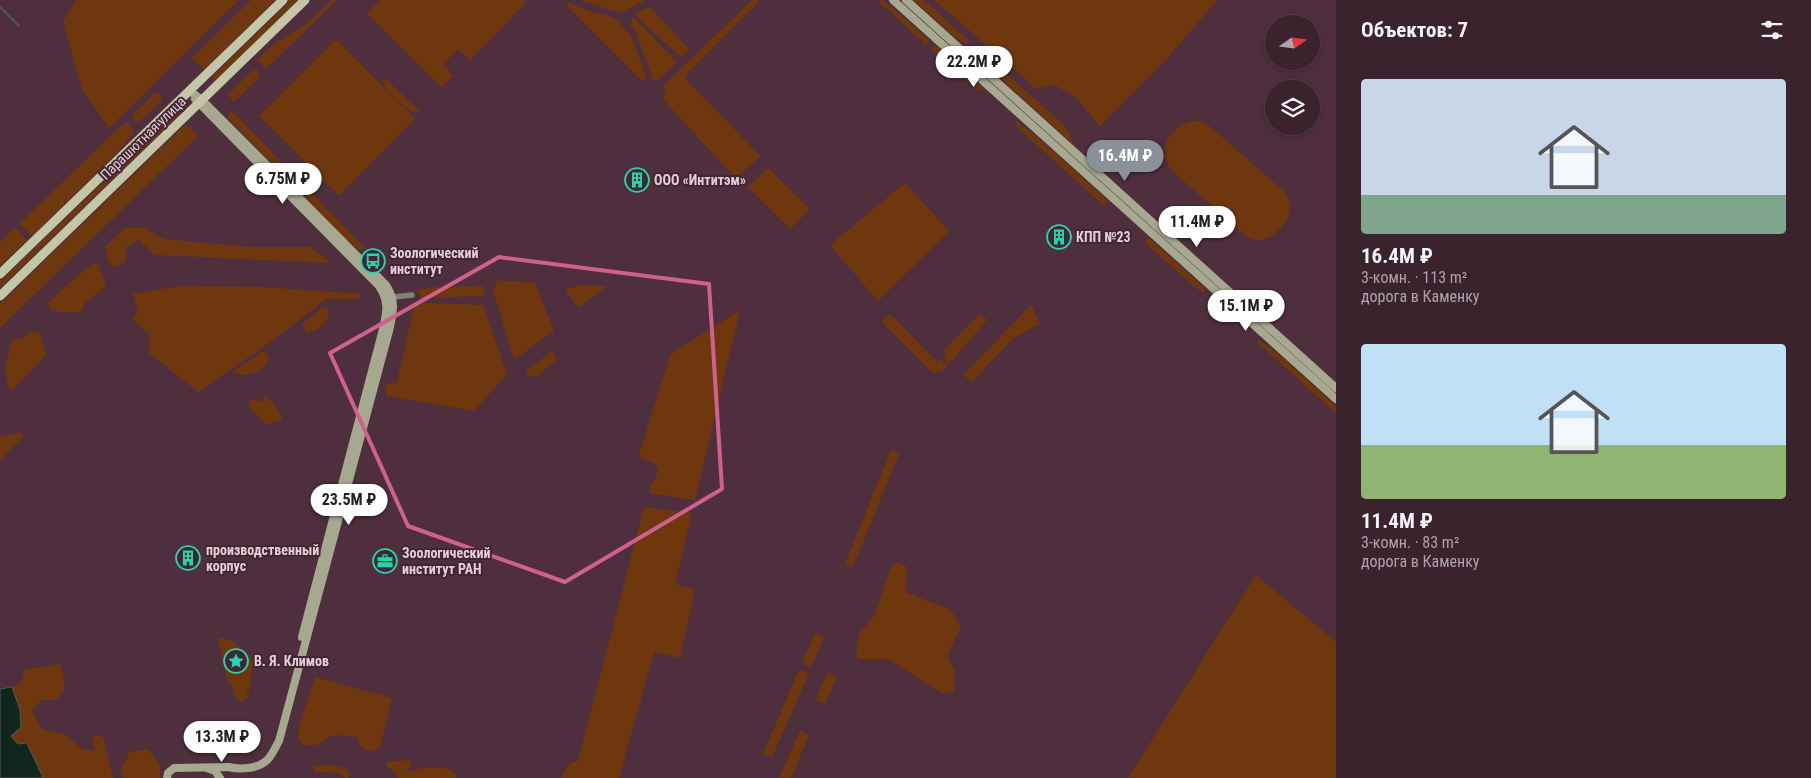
<!DOCTYPE html>
<html lang="ru">
<meta charset="utf-8">
<style>
:root{--surface:#3b232e;--page:#422b36;--text:#f1f3f6;--muted:#aca4aa;--line:#54404a;--accent:#8c9099}
body{margin:0;font-family:"Roboto Condensed",sans-serif;background:var(--page);color:var(--text);height:100vh;display:flex;flex-direction:column;font-size:19px;white-space:nowrap}
*{box-sizing:border-box;margin:0}
p{font-size:16px;color:var(--muted)}
.icon{flex:none;width:28px;height:28px;fill:none;stroke:currentColor;stroke-width:2;stroke-linecap:round;stroke-linejoin:round}
.map{position:relative;flex:1;overflow:hidden}
.panel{display:flex;flex-direction:column;background:var(--surface);width:475px}
.panel>*{flex:none}
.needle{width:32px;rotate:76deg}
.fabs{position:absolute;left:1265px;top:15px;display:grid;gap:10px}
.fabs a{display:grid;place-items:center;width:55px;height:55px;border-radius:50%;background:var(--surface);box-shadow:0 2px 8px #0003,0 0 0 1px var(--line);font-size:25px}
.price{position:absolute;translate:-50% -42px;padding:0 11px;border-radius:18px;background:#fff;color:#222;font-size:16px;line-height:32px;filter:drop-shadow(0 1px 2px #0008)}
.price::after{content:'';position:absolute;left:50%;top:30px;width:15px;height:11px;margin-left:-8px;background:inherit;clip-path:polygon(0 0,100% 0,50% 100%)}
.price.current{background:var(--accent);color:#fff}
ul{padding:0;list-style:none}
li{display:grid;align-content:center;gap:10px;height:265px;padding:0 25px}
li span{display:grid;place-items:center;height:155px;border-radius:5px;color:#555}
li>.icon{margin-inline-start:auto}
span .icon{width:90px;height:90px;fill:#fffc;stroke-width:1}
li b{font-size:21px}
h2{display:flex;justify-content:space-between;align-items:center;height:60px;padding:0 25px;font-size:21px}
main{display:flex;flex:1;min-height:0}
.map>svg:first-child{display:block}
.green{fill:#6e370e}
.water{fill:#122620;stroke:#515957}
.lines{fill:none;stroke-linecap:round;stroke-linejoin:round}
.stream{stroke:#515957;stroke-width:2}
.street{stroke:#7f8172;stroke-width:5.5}
.secondary{stroke:#a6a890;stroke-width:8}
.primary{stroke:#c3c7a7;stroke-width:9}
.marked{fill:none;stroke:#cf618c;stroke-width:4;stroke-linejoin:round}
.labels{text-anchor:middle;dominant-baseline:central;stroke-width:4;stroke-linejoin:round;paint-order:stroke}
.street-label{font-size:14px;fill:#e3cfd6;stroke:#442533}
.poi-label{font-size:14px;font-weight:bold;fill:#e3cfd6;stroke:#442533;text-anchor:start}
</style>
<main>
<div class="map">
<svg width="1336" height="778" viewBox="0 0 1336 778">
<rect width="100%" height="100%" fill="#4f2f3d"/>
<g class="green">
<polygon points="77,0 239,0 109,128 82,89 63,21"/>
<polygon points="251,0 275,0 204,70 192,58"/>
<polygon points="291,0 298,0 215,82 211,78"/>
<polygon points="332,0 337,0 266,69 257,60 275,43 305,25"/>
<polygon points="381,0 523,0 526,3 470,60 458,49 443,64 453,76 442,88 366,13"/>
<polygon points="581,0 646,0 620,13"/>
<polygon points="752,0 759,0 757,2 758,3 684,77 760,156 736,179 662,98 666,93 662,87"/>
<polygon points="881,0 884,0 929,40 926,45 879,2"/>
<polygon points="914,0 924,0 968,40 967,45 950,33"/>
<polygon points="934,0 1217,0 1164,62 1100,126 1077,99 1055,85 1035,89 1020,74"/>
<polygon points="570,3 591,12 607,15 616,19 631,36 646,76 642,81 566,5"/>
<polygon points="650,7 689,49 681,57 634,14"/>
<polygon points="633,17 677,62 658,80 653,80 636,32 630,24"/>
<polygon points="336,39 415,119 339,196 259,116"/>
<polygon points="935,45 983,88 978,91 930,48"/>
<polygon points="253,70 259,71 260,77 234,102 228,95"/>
<polygon points="1003,74 1009,76 1065,126 1076,147 1000,78"/>
<path d="M385 78 420 112H411C404 105 384 90 383 81Z"/>
<polygon points="155,93 161,94 162,100 139,122 133,121 132,115"/>
<polygon points="178,110 181,113 0,288 0,281"/>
<polygon points="232,111 365,248 361,251 348,241 227,117"/>
<polygon points="1016,121 1035,135 1108,201 1104,206 1016,126"/>
<path d="M1191 121H1200L1207 124 1285 192C1288 198 1290 201 1290 207 1290 221 1274 240 1259 240 1256 241 1251 238 1247 237L1170 169C1158 147 1168 129 1191 121Z"/>
<polygon points="127,122 135,131 115,155 32,236 19,224 124,123"/>
<polygon points="186,124 198,136 0,328 0,304"/>
<polygon points="768,168 810,209 790,229 748,187"/>
<polygon points="905,183 949,231 878,301 830,245"/>
<polygon points="15,228 27,240 0,266 0,242"/>
<polygon points="125,228 145,228 164,239 250,247 311,247 331,263 155,255 139,240 126,247 126,262 114,267 108,260 105,247"/>
<polygon points="1149,238 1206,289 1204,292 1201,292 1145,243"/>
<polygon points="97,261 106,286 86,302 81,311 75,313 52,311 47,304 84,270"/>
<polygon points="498,280 535,283 554,331 514,360 493,290"/>
<polygon points="580,285 607,286 579,308 565,290"/>
<polygon points="180,286 263,287 360,294 359,299 326,299 272,341 198,392 149,353 149,334 133,320 138,311 133,294"/>
<polygon points="483,286 485,296 421,298 418,290 436,287"/>
<polygon points="424,303 483,305 507,374 474,411 386,396 386,384 397,382 414,307"/>
<polygon points="1031,305 1040,324 1013,338 972,382 963,375"/>
<path d="M322 308H327L329 311C328 323 319 330 307 333L302 324Z"/>
<polygon points="740,310 695,500 648,493 659,469 655,463 638,457 671,354"/>
<polygon points="980,313 987,320 949,364 943,357 946,352 944,350"/>
<polygon points="890,314 937,362 940,359 948,366 943,371 933,373 882,322"/>
<path d="M30 332 40 333 46 355 11 391C0 362 7 368 11 341L15 338 22 339Z"/>
<polygon points="1259,340 1275,351 1336,406 1336,413 1257,342"/>
<polygon points="552,351 557,359 539,375 527,376 526,371"/>
<path d="M262 352 266 353 269 358C263 372 246 379 233 372Z"/>
<polygon points="267,396 282,416 281,420 270,424 266,424 249,407 248,404 252,399 260,402"/>
<polygon points="20,432 24,435 0,461 0,437"/>
<polygon points="891,450 899,454 853,567 845,564"/>
<polygon points="644,507 692,513 675,584 695,589 680,658 654,652 619,778 561,778 570,763 578,761"/>
<polygon points="896,562 905,565 907,570 905,592 951,610 961,626 947,656 955,672 954,692 942,693 888,659 858,659 856,652 860,632 874,616 891,568"/>
<polygon points="1256,575 1336,642 1336,778 1128,778"/>
<polygon points="815,633 824,637 811,667 802,663"/>
<polygon points="220,637 234,642 240,648 239,650 228,653 223,663 218,640"/>
<path d="M249 657 251 658 253 662 249 692 246 693 248 697 243 702H240L235 696 231 682H228L224 667 226 666C238 680 245 667 249 657Z"/>
<polygon points="61,664 65,690 56,700 42,700 32,711 42,730 64,734 82,749 94,751 93,734 103,737 113,778 43,778 42,774 11,736 21,727 20,710 12,687 22,681 24,670"/>
<polygon points="799,670 809,673 772,757 763,754"/>
<polygon points="827,672 837,676 825,704 816,700"/>
<path d="M315 677 392 698 380 747 373 752 360 747 358 737C351 737 340 734 333 736 320 740 320 749 302 744L298 736 299 725Z"/>
<polygon points="800,731 809,735 791,778 779,778"/>
<polygon points="148,749 160,765 160,778 123,778 120,771 130,752"/>
<path d="M411 760 412 765 405 770C416 772 416 768 425 768 435 767 449 767 457 774L456 778H397L395 771 387 768V762Z"/>
<polygon points="327,765 341,767 348,770 349,778 345,778 340,773 315,772 313,766"/>
</g>
<polygon class="water" points="12,687 20,710 21,727 11,736 18,744 27,743 43,778 0,778 0,689"/>
<g class="lines">
<polyline class="stream" points="0,7 19,26"/>
<polyline class="street" points="393,297 412,295"/>
<g class="secondary">
<polyline points="893,0 1336,399"/>
<polyline points="906,0 1336,388"/>
<path d="M195 99 379 286C389 301 387 312 383 329L302 637"/>
<polyline points="207,768 215,771 220,778"/>
<path d="M167 778 168 773 174 768 228 767C241 770 260 769 269 758 273 753 276 746 279 741L389 331C393 313 397 300 385 284L202 100 190 91"/>
</g>
<g class="primary">
<polyline points="0,274 283,0"/>
<polyline points="0,296 305,0"/>
</g>
</g>
<path class="marked" d="M499 257 709 284 722 489 565 582 408 526 330 353Z"/>
<defs>
<g id="building-ring" transform="scale(1.25)"><circle r="9.5" fill="#442533" stroke="#26d5ae" stroke-width="1.5"/><path d="M-4-6H4V6H1V3H-1V6H-4ZM-2.5-4.3h1.7v1.8h-1.7ZM.8-4.3h1.7v1.8H.8ZM-2.5-1h1.7V.8h-1.7ZM.8-1h1.7V.8H.8Z" fill="#26d5ae"/></g>
<g id="bus-ring" transform="scale(1.25)"><circle r="9.5" fill="#442533" stroke="#26d5ae" stroke-width="1.5"/><path d="M-5-6H5V4H4V6H2V4H-2V6H-4V4H-5ZM-3.5-4V0h7V-4ZM-3.5 1.2v1.5H-2V1.2ZM2 1.2v1.5H3.5V1.2Z" fill="#26d5ae"/></g>
<g id="office-ring" transform="scale(1.25)"><circle r="9.5" fill="#442533" stroke="#26d5ae" stroke-width="1.5"/><path d="M-6-3h4V-5.5h4V-3h4V5H-6ZM-1-4.5V-3h2v-1.5ZM-6 0V1H6V0Z" fill="#26d5ae"/></g>
<g id="sight-ring" transform="scale(1.25)"><circle r="9.5" fill="#442533" stroke="#26d5ae" stroke-width="1.5"/><path d="M0-6L1.8-2.2L6-1.7L2.9 1.2L3.7 5.4L0 3.3L-3.7 5.4L-2.9 1.2L-6-1.7L-1.8-2.2Z" fill="#26d5ae"/></g>
</defs>
<g fill-rule="evenodd">
<use href="#building-ring" x="637" y="180"/>
<use href="#building-ring" x="1059" y="237"/>
<use href="#bus-ring" x="373" y="261"/>
<use href="#building-ring" x="188" y="558"/>
<use href="#office-ring" x="385" y="561"/>
<use href="#sight-ring" x="236" y="661"/>
</g>
<g class="labels">
<g class="street-label">
<text transform="translate(143 138) rotate(-44)">Парашютная улица</text>
</g>
<g class="poi-label">
<text x="654" y="180">ООО «Интитэм»</text>
<text x="1076" y="237">КПП №23</text>
<text x="390" y="253">Зоологический<tspan x="390" dy="16">институт</tspan></text>
<text x="206" y="550">производственный<tspan x="206" dy="16">корпус</tspan></text>
<text x="402" y="553">Зоологический<tspan x="402" dy="16">институт РАН</tspan></text>
<text x="254" y="661">В. Я. Климов</text>
</g>
</g>
</svg>
<div class="fabs">
<a><svg class="needle" viewBox="-14 -14 28 28"><path d="M0-13l5 13h-10z" fill="#e53935"/><path d="M0 13l5-13h-10z" fill="#aca4aa"/></svg></a>
<a><svg class="icon" aria-label="layers" viewBox="0 0 24 24"><path d="M12 4l9 5-9 5-9-5zM3 14l9 5 9-5"/></svg></a>
</div>
<b class="price" style="left:974px;top:88px">22.2M ₽</b>
<b class="price current" style="left:1125px;top:182px">16.4M ₽</b>
<b class="price" style="left:283px;top:205px">6.75M ₽</b>
<b class="price" style="left:1197px;top:248px">11.4M ₽</b>
<b class="price" style="left:1246px;top:332px">15.1M ₽</b>
<b class="price" style="left:349px;top:526px">23.5M ₽</b>
<b class="price" style="left:222px;top:763px">13.3M ₽</b>
</div>
<section class="panel">
<h2>Объектов: 7<svg class="icon" aria-label="filters" viewBox="0 0 24 24"><path d="M4 7h16M4 17h16"/><circle cx="9" cy="7" r="2"/><circle cx="15" cy="17" r="2"/></svg></h2>
<ul>
<li><span style="background:linear-gradient(#c9d6e8 75%,#7fa58c 0)"><svg class="icon" aria-label="home" viewBox="0 0 24 24"><path d="M3 11l9-7 9 7M6 9v11h12V9"/></svg></span><div><b>16.4M ₽</b><p>3-комн. · 113 m²</p><p>дорога в Каменку</p></div></li>
<li><span style="background:linear-gradient(#bfe0f5 65%,#8fb573 0)"><svg class="icon" aria-label="home" viewBox="0 0 24 24"><path d="M3 11l9-7 9 7M6 9v11h12V9"/></svg></span><div><b>11.4M ₽</b><p>3-комн. · 83 m²</p><p>дорога в Каменку</p></div></li>
</ul>
</section>
</main>
